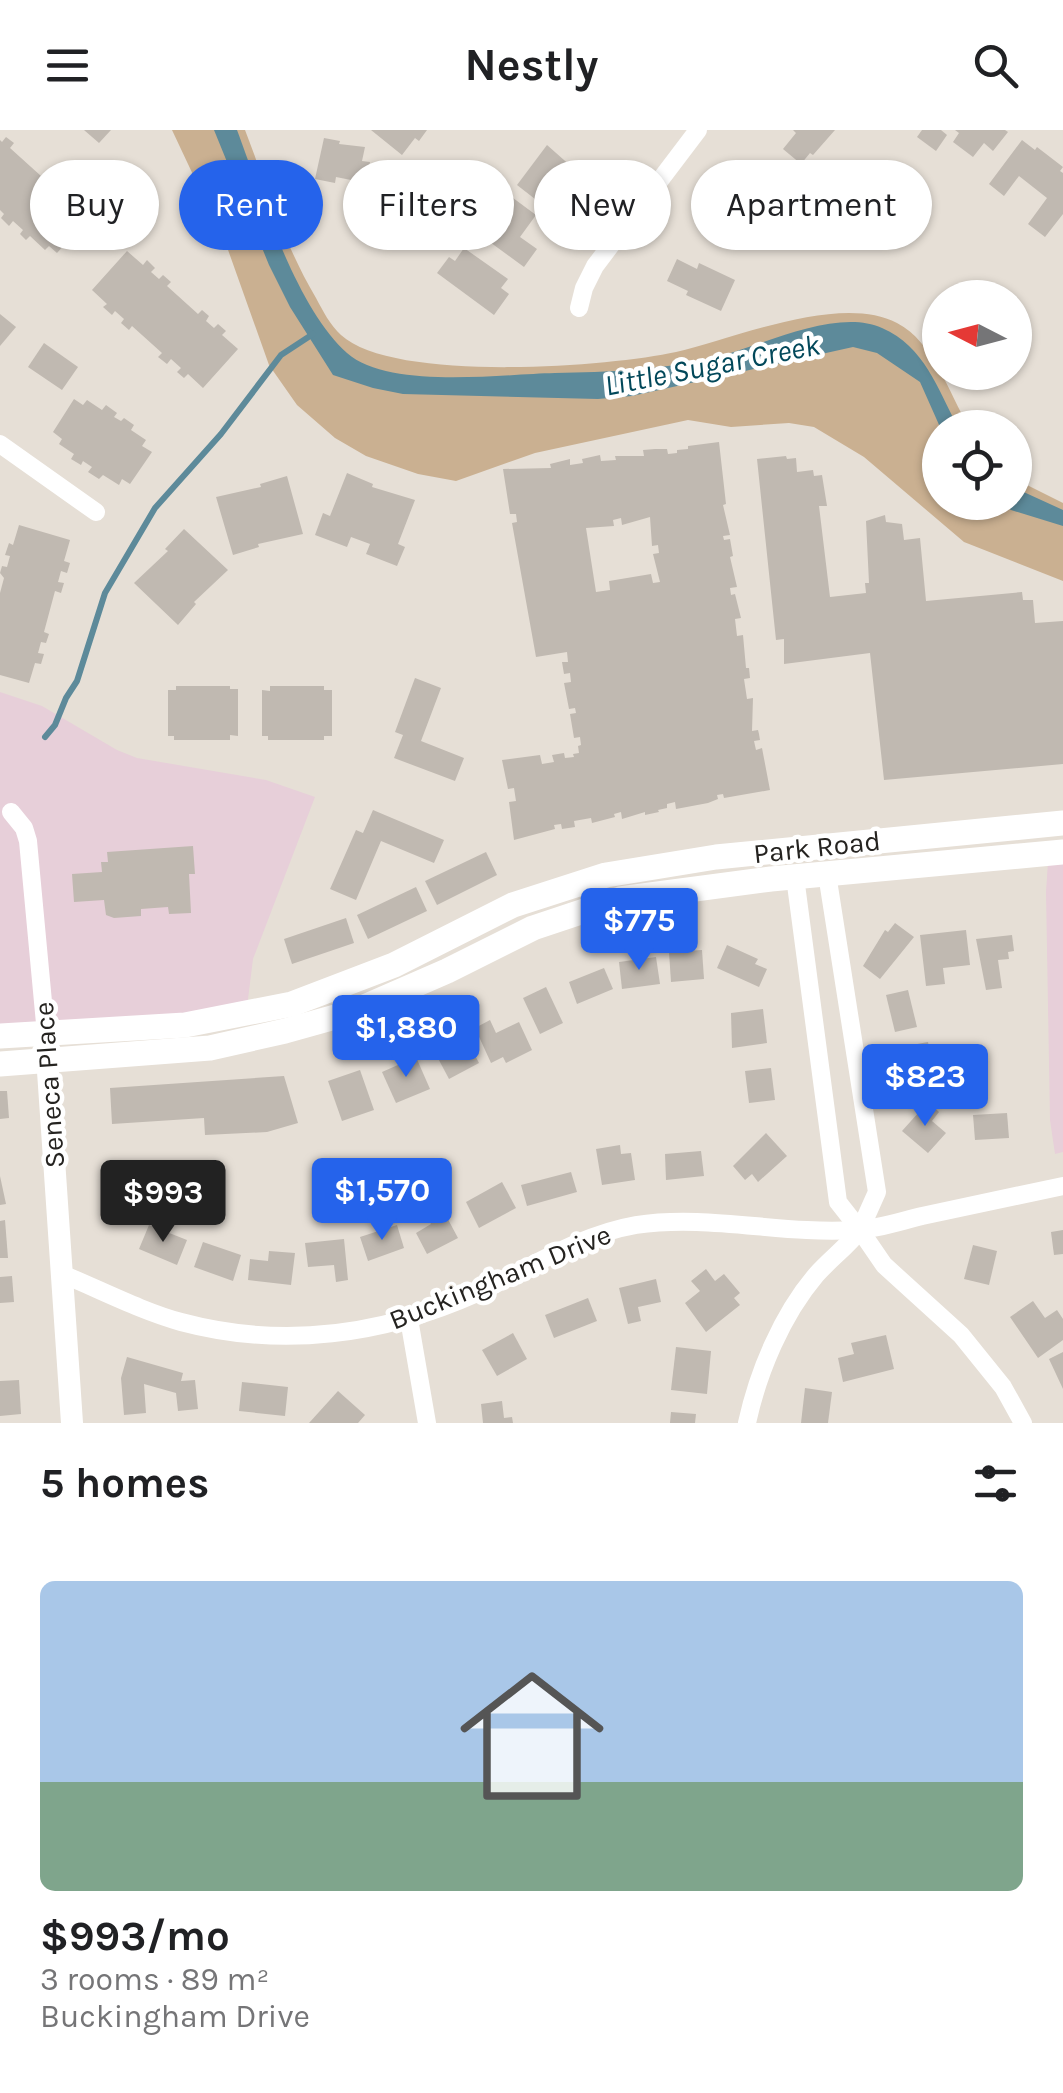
<!DOCTYPE html>
<meta charset="utf-8">
<style>
:root{--surface:#fff;--page:#f6f6f6;--text:#202124;--muted:#757577;--line:#e0e0e0;--accent:#2563eb}
body{margin:0;font-family:Karla,sans-serif;background:var(--page);color:var(--text);height:100vh;display:flex;flex-direction:column;font-size:38px;white-space:nowrap}
*{box-sizing:border-box;margin:0}
p{font-size:32px;color:var(--muted)}
.icon{flex:none;width:55px;height:55px;fill:none;stroke:currentColor;stroke-width:2;stroke-linecap:round;stroke-linejoin:round}
.map{position:relative;height:1293px;overflow:hidden}
.details{display:flex;flex-direction:column;background:var(--surface);flex:1}
.details>*{flex:none}
.guide{position:absolute;left:30px;top:30px;width:1005px;height:90px;display:flex;gap:20px}
.needle{width:65px;rotate:276deg}
.controls{position:absolute;left:922px;top:150px;display:grid;gap:20px}
.controls a{display:grid;place-items:center;width:110px;height:110px;border-radius:50%;background:var(--surface);box-shadow:0 2px 8px #0004;font-size:50px}
.price{position:absolute;translate:-50% -85px;padding:0 22px;border-radius:10px;background:var(--accent);color:#fff;font-size:32px;line-height:65px;filter:drop-shadow(0 2px 5px #0008)}
.price::after{content:'';position:absolute;left:50%;top:60px;width:30px;height:22px;margin-left:-15px;background:inherit;clip-path:polygon(0 0,100% 0,50% 100%)}
.price.active{background:#222;color:#fff}
ul{padding:0;list-style:none}
li{display:grid;align-content:center;gap:20px;height:530px;padding:0 40px}
li+li{border-top:2px solid var(--line)}
li span{display:grid;place-items:center;height:310px;border-radius:15px;color:#555}
li>.icon{margin-inline-start:auto}
span .icon{width:180px;height:180px;fill:#fffc;stroke-width:1}
li b{font-size:42px}
h2{display:flex;justify-content:space-between;align-items:center;height:120px;padding:0 40px;font-size:42px}
.pill{padding:0 35px;border-radius:45px;background:var(--surface);box-shadow:0 2px 8px #0004;font-size:35px;line-height:90px}
.pill.active{background:var(--accent);color:#fff}
header{display:flex;justify-content:space-between;align-items:center;height:130px;padding:0 40px;background:var(--surface);font-size:45px;font-weight:700}
.map>svg:first-child{display:block}
.commercial{fill:#e7cfd9}
.green{fill:#cab091}
.water{fill:#5d8a9a}
.lines{fill:none;stroke-linecap:round;stroke-linejoin:round}
.stream{stroke:#5d8a9a;stroke-width:6}
.building{fill:#c0b9b1;fill-rule:evenodd}
.minor{stroke:#fff;stroke-width:18}
.tertiary{stroke:#fff;stroke-width:22}
.secondary{stroke:#fff;stroke-width:25}
.labels{text-anchor:middle;dominant-baseline:central;stroke-width:9;stroke-linejoin:round;paint-order:stroke}
.street-label{font-size:28px;fill:#252320;stroke:#fff}
.water-label{font-size:30px;font-style:italic;fill:#02485a;stroke:#fff}
</style>
<header><svg class="icon" aria-label="menu" viewBox="0 0 24 24"><path d="M4 6h16M4 12h16M4 18h16"/></svg>Nestly<svg class="icon" aria-label="search" viewBox="0 0 24 24"><circle cx="10" cy="10" r="6"/><path d="M15 15l6 6"/></svg></header>
<div class="map">
<svg width="1063" height="1293" viewBox="0 0 1063 1293">
<rect width="100%" height="100%" fill="#e6dfd6"/>
<g class="commercial">
<polygon points="0,562 42,576 117,620 137,628 266,650 315,667 253,829 247,877 0,901"/>
<polygon points="1063,731 1063,1022 1055,1024 1050,990 1046,762 1048,732"/>
</g>
<path class="green" d="M172 0H245C267 57 284 114 316 168 323 181 330 195 341 205 393 253 608 237 676 222 736 208 841 163 897 193 934 212 949 264 969 297L940 298V372H1015V349L1063 373V451L964 412 864 327 814 297 789 293 731 297 688 290 535 323 456 351 418 344 366 326 335 308 297 275 269 235 227 117Z"/>
<g class="water">
<path d="M214 0H237C261 64 296 178 347 223 389 260 502 244 555 243 608 242 661 240 713 228 759 217 836 177 882 198 925 217 937 258 958 297H940L920 252 877 223 853 217 632 266 598 269 403 264 373 258 333 245 290 177 269 135Z"/>
<polygon points="1015,358 1063,380 1063,396 1011,380 1001,373 1015,372"/>
</g>
<g class="lines">
<polyline class="stream" points="45,607 55,595 66,568 77,551 105,463 155,378 221,304 281,225 313,204"/>
</g>
<g class="building">
<polygon points="84,0 111,0 99,13"/>
<polygon points="371,0 427,0 419,11 415,8 402,25"/>
<polygon points="793,0 835,0 813,25 810,23 801,34 783,19 796,3"/>
<polygon points="922,0 941,0 947,5 936,21 917,7"/>
<polygon points="955,0 1005,0 1008,2 993,21 984,13 973,27 953,12 959,3"/>
<polygon points="6,7 14,13 10,18 41,46 45,42 52,49 48,53 57,60 61,56 68,63 65,67 81,82 76,87 83,94 57,123 49,116 45,120 30,106 26,110 20,104 23,100 13,91 9,96 1,88 4,84 0,80 0,10 2,12"/>
<polygon points="324,8 340,11 339,14 365,17 362,31 370,32 366,53 336,47 335,53 315,49"/>
<polygon points="1022,10 1035,20 1037,17 1063,37 1060,41 1063,43 1063,84 1045,107 1028,94 1047,68 1019,46 1004,66 989,54"/>
<polygon points="547,15 590,53 579,68 563,56 552,77 546,73 544,76 517,55"/>
<polygon points="738,46 765,67 734,108 712,91 727,71 722,67"/>
<polygon points="350,54 368,58 366,70 347,66"/>
<polygon points="501,59 536,85 520,107 537,119 524,137 483,107 487,102 475,94"/>
<polygon points="434,78 452,91 439,109 421,96"/>
<polygon points="464,118 508,149 501,158 509,164 494,185 437,143 449,127 455,131"/>
<polygon points="127,121 143,135 147,130 155,138 151,142 159,149 163,145 171,152 167,156 198,184 202,180 209,186 206,191 214,198 218,194 226,201 222,205 238,219 203,258 188,244 184,248 177,242 181,238 171,229 167,234 158,227 162,223 132,196 129,200 121,193 124,189 115,181 112,185 103,177 107,174 92,160"/>
<polygon points="677,129 697,139 699,133 735,150 721,181 686,165 688,161 667,151"/>
<polygon points="0,184 16,197 0,216"/>
<polygon points="44,213 78,237 62,260 28,237"/>
<polygon points="74,269 83,275 87,270 102,280 106,275 117,283 114,287 121,291 124,288 134,295 131,300 146,310 142,316 152,322 130,354 122,349 119,355 103,345 99,349 88,342 92,337 83,331 81,335 71,329 74,324 59,314 62,309 53,302"/>
<path d="M719 312 726 374 723 375 730 405 723 406 724 410 730 409 733 426 730 427 737 457 730 458 731 465 735 464 741 488 735 489 737 506 743 505 746 538H749L750 548 744 549 747 569 753 568 752 601 758 600 759 604 760 610 754 611 756 620 762 618 770 660 724 668 723 664 717 665 718 669 708 673 676 679 675 672 667 674V678L658 680 659 682 645 685V682L622 689 621 682 614 684 615 687 592 693 591 688 574 691 575 697 562 699 561 694 554 695 555 699 514 710 509 672 516 671 514 658 508 659 502 630 540 625 542 634 554 632 552 625 564 623 565 628 574 627 573 624 579 623 578 616 581 615 580 607 574 608 570 584 576 583 575 578 569 579 564 553 571 552 570 543 564 544 562 532H568L567 522 536 527 512 393 517 392 516 384H510L503 339 551 338 550 334 570 329V335L583 333 582 329 600 325 601 331 616 330 615 326H644L643 320 655 319H667L668 324 677 323V320L688 319V316ZM650 387 652 416 658 415 659 423 653 424 660 452 653 453 651 444 609 451 610 460 596 462 586 398 614 396 613 390 621 388 622 395Z"/>
<polygon points="786,326 787,329 796,328 797,342 813,340 814,346 822,345 827,376 819,376 830,467 866,463 865,453 869,453 866,391 885,385 886,392 902,394 904,410 920,408 926,471 1022,462 1023,470 1033,470 1035,493 1063,491 1063,634 884,650 870,523 784,534 784,509 776,510 757,329"/>
<polygon points="347,343 373,354 372,357 415,370 398,414 405,417 397,436 366,424 370,414 351,407 347,417 315,405 323,383 330,386"/>
<polygon points="287,346 303,404 258,414 259,417 233,425 216,367 261,357 260,354"/>
<polygon points="19,395 70,410 64,431 70,433 67,443 61,441 58,452 64,453 61,463 55,461 44,502 49,504 46,513 41,512 38,523 44,524 41,534 35,533 29,553 0,545 0,463 4,448 0,443 2,436 7,437 10,426 5,425 9,413 13,415"/>
<polygon points="184,399 228,440 194,472 196,474 178,495 134,453 168,421 165,419"/>
<polygon points="415,548 441,558 421,611 464,628 455,651 394,628 403,605 395,602"/>
<polygon points="176,556 230,556 230,559 238,559 238,606 230,605 230,610 174,610 174,606 168,606 168,560 176,560"/>
<polygon points="270,556 324,556 324,560 332,560 332,606 324,606 324,610 268,610 268,606 262,606 262,560 270,561"/>
<polygon points="373,680 444,710 434,733 381,711 356,770 330,759 356,700 363,703"/>
<polygon points="193,716 195,744 189,744 191,783 169,784 168,777 141,779 141,786 114,788 106,785 104,770 74,772 72,744 102,742 101,732 108,732 107,722"/>
<polygon points="486,722 497,745 437,775 425,751"/>
<polygon points="416,757 427,781 368,809 357,785"/>
<polygon points="346,788 354,813 292,834 284,809"/>
<polygon points="895,793 914,807 880,849 863,836 885,800 888,802"/>
<polygon points="966,800 970,835 943,838 945,854 926,856 920,805"/>
<polygon points="1012,805 1014,821 1008,822 1009,829 998,830 1002,858 986,860 976,809"/>
<polygon points="727,815 758,829 755,834 767,839 759,857 717,838"/>
<polygon points="702,820 704,849 671,852 669,822"/>
<polygon points="656,827 660,854 622,859 619,832"/>
<polygon points="604,838 613,859 577,874 569,852"/>
<polygon points="546,857 563,893 540,904 523,868"/>
<polygon points="908,860 917,897 895,902 886,865"/>
<polygon points="763,879 767,913 732,918 731,883"/>
<polygon points="490,890 496,903 519,892 532,920 506,933 503,927 491,933 475,898"/>
<polygon points="462,901 479,933 449,949 432,917"/>
<polygon points="928,912 934,948 906,952 901,917"/>
<polygon points="416,927 430,959 396,973 382,942"/>
<polygon points="771,938 775,970 749,973 745,941"/>
<polygon points="360,940 374,980 342,991 328,951"/>
<polygon points="284,946 298,993 267,1002 205,1005 204,988 112,994 110,958"/>
<polygon points="0,961 7,961 9,988 0,989"/>
<polygon points="928,972 939,982 932,991 946,1003 928,1023 902,1001"/>
<polygon points="1007,983 1009,1008 975,1010 973,985"/>
<polygon points="766,1003 787,1026 758,1052 752,1044 745,1050 733,1036"/>
<polygon points="620,1015 621,1024 631,1023 635,1050 602,1055 596,1019"/>
<polygon points="701,1021 704,1046 666,1050 665,1024"/>
<polygon points="125,1040 140,1073 117,1083 102,1050"/>
<polygon points="571,1042 577,1062 527,1076 521,1055"/>
<polygon points="0,1046 6,1074 0,1075"/>
<polygon points="502,1052 516,1078 479,1098 466,1072"/>
<polygon points="443,1080 458,1108 427,1124 416,1103 431,1094 428,1088"/>
<polygon points="5,1090 8,1128 0,1128 0,1091"/>
<polygon points="149,1095 187,1110 177,1135 139,1119"/>
<polygon points="397,1095 404,1118 368,1131 360,1107"/>
<polygon points="1063,1100 1063,1124 1054,1125 1051,1102"/>
<polygon points="344,1109 348,1150 336,1152 334,1135 308,1137 305,1113"/>
<polygon points="203,1112 241,1125 233,1151 194,1137"/>
<polygon points="973,1115 997,1121 989,1155 964,1149"/>
<polygon points="269,1121 295,1123 291,1155 248,1150 250,1129 268,1131"/>
<polygon points="706,1139 715,1151 724,1144 740,1163 734,1168 740,1175 706,1202 685,1173 700,1161 691,1151"/>
<polygon points="12,1146 14,1172 0,1173 0,1147"/>
<polygon points="656,1149 661,1172 638,1177 641,1191 628,1194 619,1158"/>
<polygon points="588,1168 597,1191 554,1208 545,1185"/>
<polygon points="1033,1171 1045,1188 1057,1180 1063,1189 1063,1210 1038,1228 1010,1187"/>
<polygon points="513,1203 527,1229 497,1246 482,1220"/>
<polygon points="886,1205 894,1239 843,1252 838,1228 854,1224 851,1213"/>
<polygon points="676,1217 711,1221 707,1264 671,1260"/>
<polygon points="1063,1222 1063,1259 1049,1229"/>
<polygon points="127,1227 183,1243 181,1251 195,1250 198,1279 178,1281 176,1263 144,1254 146,1283 124,1285 121,1248"/>
<polygon points="19,1250 21,1284 0,1286 0,1251"/>
<polygon points="242,1252 288,1257 285,1286 239,1281"/>
<polygon points="805,1258 832,1262 828,1293 801,1293"/>
<polygon points="338,1261 365,1285 358,1293 309,1293"/>
<polygon points="502,1271 504,1288 512,1287 513,1293 483,1293 481,1274"/>
<polygon points="671,1282 696,1284 695,1293 670,1293"/>
</g>
<g class="lines">
<g class="minor">
<polyline points="579,178 584,158 595,136 698,0"/>
<polyline points="0,314 96,382"/>
<polyline points="11,682 24,698 28,711 46,904"/>
<polyline points="795,747 838,1072 860,1100 877,1062 827,744"/>
<path d="M62 1144C101 1160 141 1181 181 1192 282 1219 383 1205 477 1163 529 1139 578 1105 636 1095 709 1084 783 1105 856 1100 878 1099 901 1091 922 1086 969 1076 1016 1066 1063 1056"/>
<polyline points="409,1189 427,1293"/>
<path d="M747 1293C758 1242 782 1185 816 1145 830 1129 847 1117 860 1100L884 1135 961 1205 1003 1257 1023 1293"/>
</g>
<polyline class="tertiary" points="46,912 72,1293"/>
<g class="secondary">
<polyline points="0,906 185,895 292,874 394,835 513,775 606,745 716,727 1063,693"/>
<polyline points="0,934 210,918 285,901 353,882 447,841 533,798 620,769 771,749 1063,722"/>
</g>
</g>
<g class="labels">
<g class="street-label">
<text transform="translate(817 717) rotate(-6)">Park Road</text>
<text transform="translate(49 955) rotate(-94)">Seneca Place</text>
<text transform="translate(500 1147) rotate(-22)">Buckingham Drive</text>
</g>
<g class="water-label">
<text transform="translate(712 235) rotate(-11)">Little Sugar Creek</text>
</g>
</g>
</svg>
<div class="controls">
<a><svg class="needle" viewBox="-14 -14 28 28"><path d="M0-13l5 13h-10z" fill="#e53935"/><path d="M0 13l5-13h-10z" fill="#757577"/></svg></a>
<a><svg class="icon" aria-label="locate" viewBox="0 0 24 24"><circle cx="12" cy="12" r="6"/><path d="M12 2v4M12 18v4M2 12h4M18 12h4"/></svg></a>
</div>
<b class="price" style="left:639px;top:843px">$775</b>
<b class="price" style="left:406px;top:950px">$1,880</b>
<b class="price" style="left:925px;top:999px">$823</b>
<b class="price" style="left:382px;top:1113px">$1,570</b>
<b class="price active" style="left:163px;top:1115px">$993</b>
<div class="guide">
<a class="pill">Buy</a>
<a class="pill active">Rent</a>
<a class="pill">Filters</a>
<a class="pill">New</a>
<a class="pill">Apartment</a>
</div>
</div>
<section class="details">
<h2>5 homes<svg class="icon" aria-label="filters" viewBox="0 0 24 24"><path d="M4 7h16M4 17h16"/><circle cx="9" cy="7" r="2"/><circle cx="15" cy="17" r="2"/></svg></h2>
<ul>
<li><span style="background:linear-gradient(#a9c7e8 65%,#7fa58c 0)"><svg class="icon" aria-label="home" viewBox="0 0 24 24"><path d="M3 11l9-7 9 7M6 9v11h12V9"/></svg></span><div><b>$993/mo</b><p>3 rooms · 89 m²</p><p>Buckingham Drive</p></div></li>
</ul>
</section>
